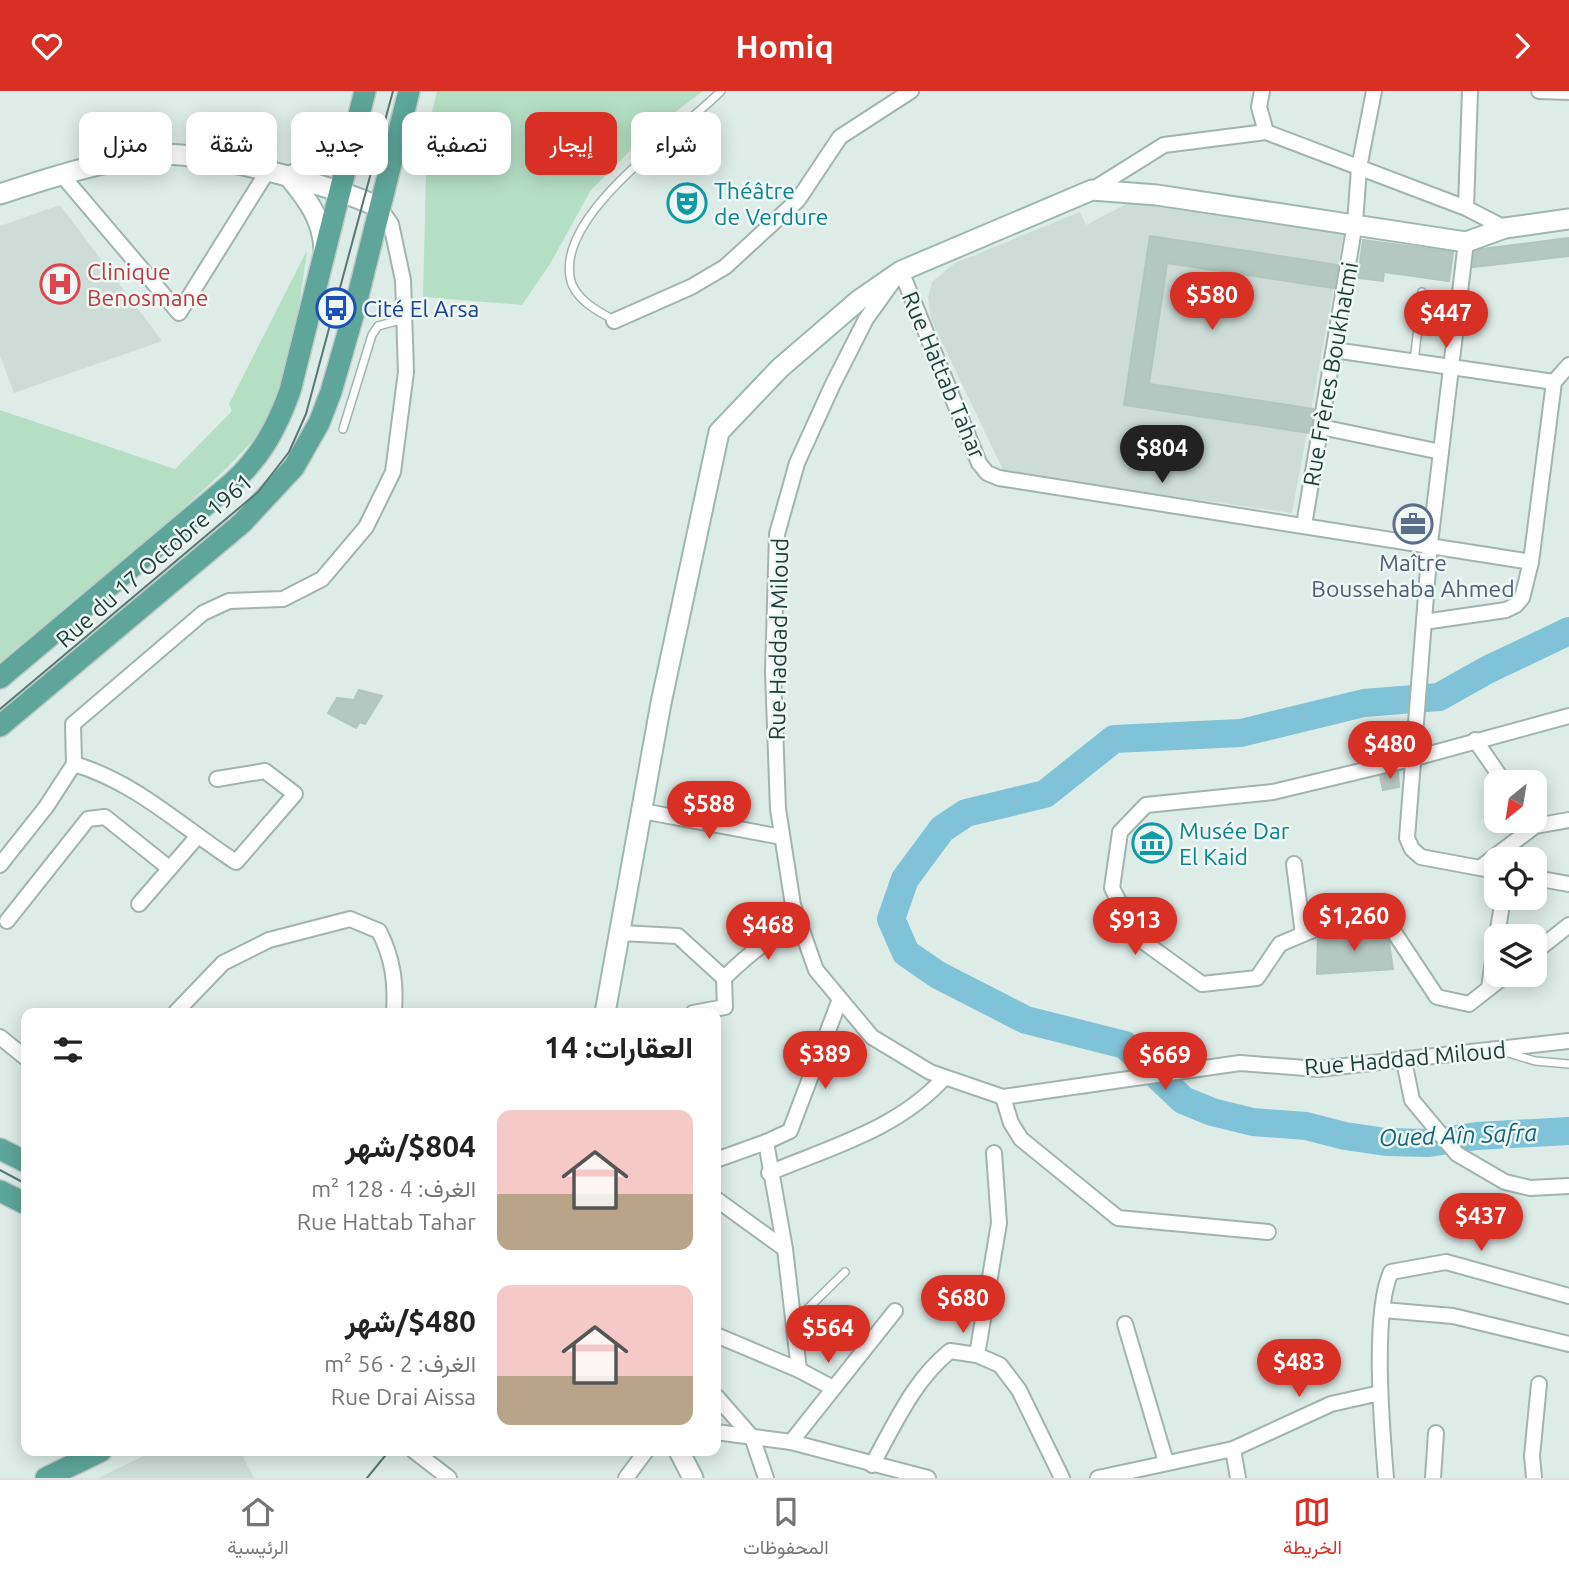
<!DOCTYPE html>
<html lang="ar">
<meta charset="utf-8">
<style>
:root{--surface:#fff;--page:#f6f6f6;--text:#222;--muted:#767676;--line:#e0e0e0;--accent:#d93025}
body{margin:0;font-family:Ubuntu,Vazirmatn,sans-serif;background:var(--page);color:var(--text);direction:rtl;height:100vh;display:flex;flex-direction:column;font-size:26px;white-space:nowrap}
*{box-sizing:border-box;margin:0}
p{font-size:23px;color:var(--muted)}
.icon{flex:none;width:38px;height:38px;fill:none;stroke:currentColor;stroke-width:2;stroke-linecap:round;stroke-linejoin:round}
.map{position:relative;flex:1;overflow:hidden;direction:ltr}
.details{position:absolute;left:21px;top:917px;width:700px;height:448px;display:flex;flex-direction:column;background:var(--surface);border-radius:14px;box-shadow:0 4px 18px #0003;direction:rtl}
.details>*{flex:none}
.guide{position:absolute;left:21px;top:21px;width:700px;height:63px;direction:rtl;display:flex;gap:14px}
.needle{width:46px;rotate:210deg}
.fabs{position:absolute;left:1484px;top:679px;display:grid;gap:14px}
.fabs a{display:grid;place-items:center;width:63px;height:63px;border-radius:14px;background:var(--surface);box-shadow:0 4px 18px #0003;font-size:35px}
.price{position:absolute;translate:-50% -60px;padding:0 16px;border-radius:24px;background:var(--accent);color:#fff;font-size:23px;line-height:46px;filter:drop-shadow(0 2px 4px #0008)}
.price::after{content:'';position:absolute;left:50%;top:42px;width:21px;height:16px;margin-left:-10px;background:inherit;clip-path:polygon(0 0,100% 0,50% 100%)}
.price.current{background:#222;color:#fff}
ul{padding:0;list-style:none}
li{display:flex;align-items:center;gap:21px;height:175px;padding:0 28px}
li span{display:grid;place-items:center;flex:none;width:196px;height:140px;border-radius:14px;color:#555}
li>.icon{margin-inline-start:auto}
span .icon{width:84px;height:84px;fill:#fffc;stroke-width:1}
li b{font-size:30px}
h2{display:flex;justify-content:space-between;align-items:center;height:84px;padding:0 28px;font-size:30px}
.chip{padding:0 24px;border-radius:14px;background:var(--surface);box-shadow:0 4px 18px #0003;font-size:24px;line-height:63px}
.chip.current{background:var(--accent);color:#fff}
header{display:flex;justify-content:space-between;align-items:center;height:91px;padding:0 28px;background:var(--accent);color:#fff;font-size:32px;font-weight:600}
.tabs{display:flex;justify-content:space-around;align-items:center;height:98px;border-top:2px solid var(--line);background:var(--surface);font-size:19px;color:var(--muted)}
.tabs a{display:grid;justify-items:center;gap:4px}
.tabs .current{color:var(--accent)}
.map>svg:first-child{display:block}
.built{fill:#cddcd6}
.green{fill:#b5dfc4}
.lines{fill:none;stroke-linecap:round;stroke-linejoin:round}
.river{stroke:#80c2d7;stroke-width:28}
.building{fill:#b4c7c0;stroke:#b0c6bf;stroke-width:2}
.lane-casing{stroke:#a1b4af;stroke-width:10}
.street-casing{stroke:#a1b4af;stroke-width:18}
.secondary-casing{stroke:#9cb8b1;stroke-width:23}
.primary-casing{stroke:#c0c9c7;stroke-width:24}
.lane{stroke:#fff;stroke-width:7}
.street{stroke:#fff;stroke-width:14}
.secondary{stroke:#fff;stroke-width:19}
.primary{stroke:#5ea699;stroke-width:21}
.tram{stroke:#587973;stroke-width:2}
.labels{text-anchor:middle;dominant-baseline:central;stroke-width:5;stroke-linejoin:round;paint-order:stroke}
.culture-label{font-size:23px;fill:#0d838f;stroke:#eff8f4;text-anchor:start}
.health-label{font-size:23px;fill:#be3a42;stroke:#eff8f4;text-anchor:start}
.transit-label{font-size:23px;fill:#164399;stroke:#eff8f4;text-anchor:start}
.street-label{font-size:23px;fill:#1e3d37;stroke:#eff8f4}
.service-label{font-size:23px;fill:#4e5e75;stroke:#eff8f4}
.water-label{font-size:24px;font-style:italic;fill:#13637e;stroke:#eff8f4}
</style>
<header><svg class="icon" aria-label="forward" viewBox="0 0 24 24"><path d="M9 5l7 7-7 7"/></svg>Homiq<svg class="icon" aria-label="heart" viewBox="0 0 24 24"><path d="M12 20l-8-8c-3-5 5-10 8-4 3-6 11-1 8 4z"/></svg></header>
<div class="map">
<svg width="1569" height="1387" viewBox="0 0 1569 1387">
<rect width="100%" height="100%" fill="#deece7"/>
<g class="built">
<polygon points="1136,108 1344,141 1292,422 1004,381 931,228 928,207 932,191 955,172 1080,121 1086,134"/>
<polygon points="60,114 162,250 14,302 0,264 0,135"/>
<polygon points="154,1360 240,1360 254,1387 98,1387"/>
</g>
<g class="green">
<polygon points="437,0 703,0 648,42 591,99 550,173 522,214 423,206 427,42"/>
<polygon points="307,159 293,259 265,337 225,379 176,424 0,571 0,319 175,378 232,320 229,313"/>
</g>
<g class="lines">
<polyline class="river" points="1569,540 1487,579 1439,606 1364,612 1241,642 1114,648 1045,703 966,722 942,738 905,788 891,828 906,862 938,884 1026,929 1125,954 1183,1009 1212,1021 1253,1031 1306,1035 1345,1045 1386,1051 1429,1052 1477,1045 1569,1040"/>
</g>
<g class="building">
<polygon points="1150,145 1338,174 1334,197 1167,172 1149,293 1314,318 1310,342 1124,314"/>
<polygon points="1569,147 1569,165 1473,176 1474,161 1482,158"/>
<polygon points="1363,149 1453,161 1449,190 1384,181 1383,190 1358,187"/>
<polygon points="359,599 382,605 365,633 360,631 356,637 328,622 337,607 354,609"/>
<polygon points="1398,681 1399,696 1383,699 1380,685"/>
<polygon points="1380,839 1389,851 1393,878 1317,883 1318,847"/>
</g>
<g class="lines">
<g class="lane-casing">
<g id="lane">
<path d="M614 229C597 220 573 207 570 186 559 120 680 42 721 0"/>
<polyline points="1414,271 1422,201"/>
<polyline points="343,338 372,244 378,235 404,228"/>
<polyline points="1505,961 1535,970 1569,973"/>
<polyline points="795,1230 845,1181"/>
</g>
</g>
<g class="street-casing">
<g id="street">
<polyline points="1262,0 1259,16 1266,41 1466,117 1505,137"/>
<polyline points="1539,0 1569,1"/>
<polyline points="61,83 179,222 267,81"/>
<polyline points="1092,99 1164,54 1266,41"/>
<polyline points="1466,117 1470,0"/>
<polyline points="1466,151 1430,453 1407,747 1412,758 1421,766 1496,780"/>
<polyline points="901,180 979,372 987,382 999,387 1531,471"/>
<polyline points="894,189 866,228 833,293 797,372 777,443 773,581 778,718 793,814 816,879 872,946 930,981 1003,1006 1240,972 1318,978 1569,950"/>
<polyline points="614,230 691,196 725,176 798,109 840,46 911,0"/>
<polyline points="1334,259 1554,291"/>
<polyline points="1321,336 1441,361"/>
<polyline points="1304,434 1355,132 1359,77 1374,0"/>
<polyline points="1424,531 1506,519 1516,514 1522,507 1531,471 1554,291 1569,274"/>
<polyline points="1475,649 1504,691"/>
<path d="M74 673C136 691 183 737 236 771L295 703 265 680 217 688"/>
<polyline points="642,720 782,746"/>
<polyline points="1294,773 1303,843"/>
<polyline points="0,774 46,716 74,673 73,633 203,522 229,510 283,508 322,488 366,436 393,381 406,281 403,189 391,133 379,116"/>
<polyline points="1481,776 1535,735 1569,729"/>
<polyline points="1535,787 1569,793"/>
<polyline points="139,813 197,746"/>
<polyline points="7,830 88,728 105,726 169,777"/>
<polyline points="621,842 678,845 724,887 725,916 693,922"/>
<polyline points="1497,845 1503,807"/>
<polyline points="1535,861 1569,834"/>
<polyline points="1506,884 1469,913 1437,906 1388,832 1371,825 1346,825 1280,853 1257,887 1202,893 1137,846 1112,797 1120,741 1146,714 1273,701 1415,667 1569,625"/>
<path d="M724 887C747 865 769 845 800 835"/>
<polyline points="1489,897 1496,848"/>
<path d="M175 922 223 872 269 849 350 828 379 840C393 868 396 891 394 922"/>
<polyline points="0,946 26,967"/>
<polyline points="1404,970 1412,1009 1457,1063 1505,1091 1530,1097 1569,1095"/>
<polyline points="1003,1006 1011,1032 1021,1048 1118,1127 1268,1141"/>
<polyline points="766,1051 790,1040 840,908"/>
<polyline points="994,1062 999,1132 977,1264 1000,1274 1019,1299 1062,1387"/>
<polyline points="716,1069 766,1051 785,1158 799,1279"/>
<path d="M769 1082C831 1056 898 1038 944 987"/>
<polyline points="716,1108 785,1158"/>
<polyline points="1383,1219 1453,1225 1569,1253"/>
<polyline points="1125,1233 1166,1371"/>
<polyline points="716,1244 799,1279 831,1296"/>
<polyline points="716,1305 752,1346 766,1387"/>
<polyline points="716,1341 791,1351 928,1387"/>
<polyline points="791,1351 895,1220"/>
<polyline points="1233,1358 1238,1387"/>
<polyline points="414,1360 449,1387"/>
<path d="M872 1374C895 1333 913 1290 950 1260L977 1264"/>
<polyline points="626,1387 646,1360"/>
<polyline points="1098,1387 1233,1358 1331,1313 1380,1302"/>
<path d="M1386 1387C1382 1339 1372 1222 1391 1181L1446 1171 1569 1205"/>
<polyline points="1433,1387 1436,1342"/>
<polyline points="1534,1387 1532,1365 1539,1293"/>
</g>
</g>
<g class="secondary-casing">
<g id="secondary">
<polyline points="289,86 330,64 355,32"/>
<path d="M289 86C308 109 323 129 324 159"/>
<path d="M0 103C49 87 99 71 150 64 203 58 330 94 379 116"/>
<polyline points="605,922 661,612 719,341 780,277 859,209 901,180 1092,99 1157,104 1466,151 1505,137 1569,128"/>
<polyline points="679,1360 693,1387"/>
</g>
</g>
<g class="primary-casing">
<g id="primary">
<path d="M0 587 232 392C261 366 277 336 290 300L365 0"/>
<polyline points="0,635 242,432 294,376 319,332 331,301 354,221 409,0"/>
<polyline points="0,1058 26,1071"/>
<polyline points="0,1100 26,1113"/>
<polyline points="46,1387 101,1360"/>
</g>
</g>
<use href="#lane" class="lane"/>
<use href="#street" class="street"/>
<use href="#secondary" class="secondary"/>
<use href="#primary" class="primary"/>
<g class="tram">
<polyline points="0,618 258,401 289,361 306,323 393,0"/>
<polyline points="0,1079 26,1093"/>
<polyline points="367,1387 389,1360"/>
</g>
</g>
<defs>
<g id="theatre-ring" transform="scale(2.0125)"><circle r="9.5" fill="#eff8f4" stroke="#0f9aa8" stroke-width="1.5"/><path d="M-5-5.5Q0-4 5-5.5V0Q5 5 0 6Q-5 5-5 0ZM-3.3-2.5H-1v1.5H-3.3ZM1-2.5H3.3v1.5H1ZM-2.8 1Q0 5.5 2.8 1Z" fill="#0f9aa8"/></g>
<g id="hospital-ring" transform="scale(2.0125)"><circle r="9.5" fill="#eff8f4" stroke="#e0444e" stroke-width="1.5"/><path d="M-5-5h3v3.5h4V-5h3V5h-3V1.5h-4V5h-3Z" fill="#e0444e"/></g>
<g id="bus-ring" transform="scale(2.0125)"><circle r="9.5" fill="#eff8f4" stroke="#1a4fb4" stroke-width="1.5"/><path d="M-5-6H5V4H4V6H2V4H-2V6H-4V4H-5ZM-3.5-4V0h7V-4ZM-3.5 1.2v1.5H-2V1.2ZM2 1.2v1.5H3.5V1.2Z" fill="#1a4fb4"/></g>
<g id="office-ring" transform="scale(2.0125)"><circle r="9.5" fill="#eff8f4" stroke="#5c6f8a" stroke-width="1.5"/><path d="M-6-3h4V-5.5h4V-3h4V5H-6ZM-1-4.5V-3h2v-1.5ZM-6 0V1H6V0Z" fill="#5c6f8a"/></g>
<g id="museum-ring" transform="scale(2.0125)"><circle r="9.5" fill="#eff8f4" stroke="#0f9aa8" stroke-width="1.5"/><path d="M0-6L6-3V-2H-6V-3ZM-5-1h2V3h-2ZM-1-1h2V3h-2ZM3-1h2V3H3ZM-6 4H6V6H-6Z" fill="#0f9aa8"/></g>
</defs>
<g fill-rule="evenodd">
<use href="#theatre-ring" x="687" y="112"/>
<use href="#hospital-ring" x="60" y="193"/>
<use href="#bus-ring" x="336" y="217"/>
<use href="#office-ring" x="1413" y="433"/>
<use href="#museum-ring" x="1152" y="752"/>
</g>
<g class="labels">
<g class="culture-label">
<text x="714" y="99">Théâtre<tspan x="714" dy="26">de Verdure</tspan></text>
<text x="1179" y="739">Musée Dar<tspan x="1179" dy="26">El Kaid</tspan></text>
</g>
<g class="health-label">
<text x="87" y="180">Clinique<tspan x="87" dy="26">Benosmane</tspan></text>
</g>
<g class="transit-label">
<text x="363" y="217">Cité El Arsa</text>
</g>
<g class="street-label">
<text transform="translate(1330 283) rotate(-80)">Rue Frères Boukhatmi</text>
<text transform="translate(944 284) rotate(67)">Rue Hattab Tahar</text>
<text transform="translate(154 469) rotate(-41)">Rue du 17 Octobre 1961</text>
<text transform="translate(778 548) rotate(-89)">Rue Haddad Miloud</text>
<text transform="translate(1405 967) rotate(-5)">Rue Haddad Miloud</text>
</g>
<g class="service-label">
<text x="1413" y="471">Maître<tspan x="1413" dy="26">Boussehaba Ahmed</tspan></text>
</g>
<g class="water-label">
<text transform="translate(1458 1044) rotate(-2)">Oued Aîn Safra</text>
</g>
</g>
</svg>
<div class="fabs">
<a><svg class="needle" viewBox="-14 -14 28 28"><path d="M0-13l5 13h-10z" fill="#e53935"/><path d="M0 13l5-13h-10z" fill="#767676"/></svg></a>
<a><svg class="icon" aria-label="locate" viewBox="0 0 24 24"><circle cx="12" cy="12" r="6"/><path d="M12 2v4M12 18v4M2 12h4M18 12h4"/></svg></a>
<a><svg class="icon" aria-label="layers" viewBox="0 0 24 24"><path d="M12 4l9 5-9 5-9-5zM3 14l9 5 9-5"/></svg></a>
</div>
<b class="price" style="left:1212px;top:241px">$580</b>
<b class="price" style="left:1446px;top:259px">$447</b>
<b class="price current" style="left:1162px;top:394px">$804</b>
<b class="price" style="left:1390px;top:690px">$480</b>
<b class="price" style="left:709px;top:750px">$588</b>
<b class="price" style="left:1354px;top:862px">$1,260</b>
<b class="price" style="left:1135px;top:866px">$913</b>
<b class="price" style="left:768px;top:871px">$468</b>
<b class="price" style="left:825px;top:1000px">$389</b>
<b class="price" style="left:1165px;top:1001px">$669</b>
<b class="price" style="left:1481px;top:1162px">$437</b>
<b class="price" style="left:963px;top:1244px">$680</b>
<b class="price" style="left:828px;top:1274px">$564</b>
<b class="price" style="left:1299px;top:1308px">$483</b>
<div class="guide">
<a class="chip">شراء</a>
<a class="chip current">إيجار</a>
<a class="chip">تصفية</a>
<a class="chip">جديد</a>
<a class="chip">شقة</a>
<a class="chip">منزل</a>
</div>
<section class="details">
<h2>العقارات: 14<svg class="icon" aria-label="filters" viewBox="0 0 24 24"><path d="M4 7h16M4 17h16"/><circle cx="9" cy="7" r="2"/><circle cx="15" cy="17" r="2"/></svg></h2>
<ul>
<li><span style="background:linear-gradient(#f6c9c9 60%,#b9a48a 0)"><svg class="icon" aria-label="home" viewBox="0 0 24 24"><path d="M3 11l9-7 9 7M6 9v11h12V9"/></svg></span><div><b>$804/شهر</b><p>الغرف: 4 · 128 m²</p><p>Rue Hattab Tahar</p></div></li>
<li><span style="background:linear-gradient(#f6c9c9 65%,#b9a48a 0)"><svg class="icon" aria-label="home" viewBox="0 0 24 24"><path d="M3 11l9-7 9 7M6 9v11h12V9"/></svg></span><div><b>$480/شهر</b><p>الغرف: 2 · 56 m²</p><p>Rue Drai Aissa</p></div></li>
</ul>
</section>
</div>
<nav class="tabs">
<a class="current"><svg class="icon" aria-label="map" viewBox="0 0 24 24"><path d="M3 6l6-2 6 2 6-2v14l-6 2-6-2-6 2zM9 4v14M15 6v14"/></svg>الخريطة</a>
<a><svg class="icon" aria-label="saved" viewBox="0 0 24 24"><path d="M7 4h10v16l-5-4-5 4z"/></svg>المحفوظات</a>
<a><svg class="icon" aria-label="home" viewBox="0 0 24 24"><path d="M3 11l9-7 9 7M6 9v11h12V9"/></svg>الرئيسية</a>
</nav>
